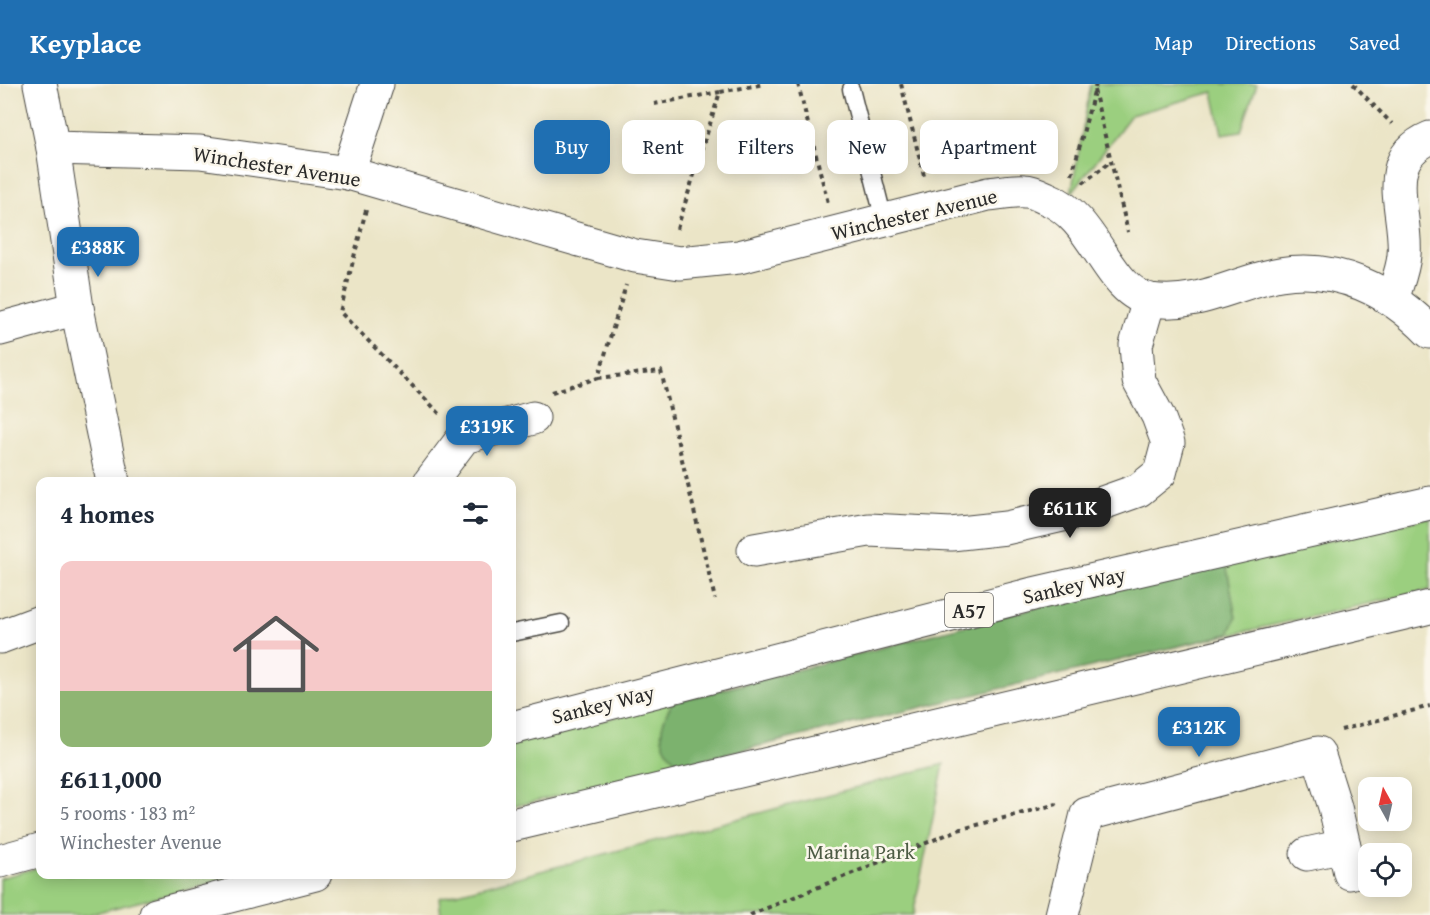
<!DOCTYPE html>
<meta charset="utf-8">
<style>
:root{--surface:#fff;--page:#f2f2f3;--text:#1f2937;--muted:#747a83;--accent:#1f6fb2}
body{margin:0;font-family:"Gentium Book Plus",serif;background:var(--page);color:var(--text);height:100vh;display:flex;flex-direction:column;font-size:22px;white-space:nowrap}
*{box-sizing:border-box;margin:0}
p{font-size:20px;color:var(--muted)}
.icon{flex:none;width:33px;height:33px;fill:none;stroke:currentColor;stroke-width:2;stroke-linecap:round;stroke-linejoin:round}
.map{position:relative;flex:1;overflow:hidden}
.sheet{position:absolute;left:36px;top:393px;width:480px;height:402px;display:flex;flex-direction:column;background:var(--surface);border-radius:12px;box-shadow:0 3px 15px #0003}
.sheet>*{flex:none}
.hud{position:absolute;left:534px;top:36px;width:570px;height:54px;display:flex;gap:12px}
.needle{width:39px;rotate:352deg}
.fabs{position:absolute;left:1358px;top:693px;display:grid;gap:12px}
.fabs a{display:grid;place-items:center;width:54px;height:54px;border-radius:12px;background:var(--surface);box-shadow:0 3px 15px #0003;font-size:30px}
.price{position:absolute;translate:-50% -51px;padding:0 14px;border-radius:12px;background:var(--accent);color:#fff;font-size:20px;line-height:39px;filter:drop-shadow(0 2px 3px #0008)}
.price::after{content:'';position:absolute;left:50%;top:36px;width:18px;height:14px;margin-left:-9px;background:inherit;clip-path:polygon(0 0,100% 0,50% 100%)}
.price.selected{background:#222;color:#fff}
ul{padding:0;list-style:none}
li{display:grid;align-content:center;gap:12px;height:318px;padding:0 24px}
li span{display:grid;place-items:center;height:186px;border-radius:12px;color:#555}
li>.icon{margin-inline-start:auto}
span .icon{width:108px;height:108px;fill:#fffc;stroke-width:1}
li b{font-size:26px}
h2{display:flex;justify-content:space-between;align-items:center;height:72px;padding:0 24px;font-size:26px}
.tag{padding:0 21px;border-radius:12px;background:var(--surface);box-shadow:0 3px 15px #0003;font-size:21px;line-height:54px}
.tag.selected{background:var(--accent);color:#fff}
header{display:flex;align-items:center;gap:36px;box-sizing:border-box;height:84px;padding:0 30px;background:var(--accent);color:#fff}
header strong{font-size:28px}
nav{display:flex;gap:33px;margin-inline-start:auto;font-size:21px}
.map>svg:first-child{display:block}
.green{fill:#9bcf7f;stroke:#637d55;stroke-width:1.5}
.forest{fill:#7cb26e;stroke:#546e4c;stroke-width:1.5}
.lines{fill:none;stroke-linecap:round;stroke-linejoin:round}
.lane-casing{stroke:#484742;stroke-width:19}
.street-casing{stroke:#484742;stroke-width:35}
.highway-casing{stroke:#484742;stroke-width:35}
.path{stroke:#484742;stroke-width:4;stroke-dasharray:4.5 4.5;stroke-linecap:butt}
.lane{stroke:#fff;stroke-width:16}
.street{stroke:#fff;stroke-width:33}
.highway{stroke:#fff;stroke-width:33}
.labels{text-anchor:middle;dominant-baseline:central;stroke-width:5;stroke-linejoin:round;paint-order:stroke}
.shield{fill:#fbf7ec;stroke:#696865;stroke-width:1.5}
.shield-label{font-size:20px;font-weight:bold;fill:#2b2b2b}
.street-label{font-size:21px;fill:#2b2b2b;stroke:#fbf7ec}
.park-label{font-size:21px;fill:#4d5c44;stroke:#fbf7ec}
</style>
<header>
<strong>Keyplace</strong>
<nav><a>Map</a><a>Directions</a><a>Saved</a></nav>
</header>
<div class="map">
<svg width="1430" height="831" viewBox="0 0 1430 831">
<rect width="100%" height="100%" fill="#fbf7ec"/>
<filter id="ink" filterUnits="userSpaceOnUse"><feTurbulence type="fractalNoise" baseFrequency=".0167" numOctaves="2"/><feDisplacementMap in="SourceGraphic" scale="12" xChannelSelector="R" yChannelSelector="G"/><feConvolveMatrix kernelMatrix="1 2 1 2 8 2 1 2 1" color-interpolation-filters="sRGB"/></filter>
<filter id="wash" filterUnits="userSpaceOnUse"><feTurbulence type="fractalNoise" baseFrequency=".008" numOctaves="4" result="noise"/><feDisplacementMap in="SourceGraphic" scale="24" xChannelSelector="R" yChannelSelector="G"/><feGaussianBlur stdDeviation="1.35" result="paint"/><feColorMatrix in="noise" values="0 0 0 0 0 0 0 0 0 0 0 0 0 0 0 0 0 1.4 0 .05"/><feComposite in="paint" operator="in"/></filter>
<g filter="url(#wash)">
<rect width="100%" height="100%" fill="#ebe5c7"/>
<g class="green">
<polygon points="1091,0 1257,0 1241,47 1222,50 1213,8 1131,31 1071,110"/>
<polygon points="1430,433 1430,506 1036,594 512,723 512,660 1018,528"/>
<polygon points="944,680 913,831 441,831 439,814"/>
<polygon points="40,783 40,790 246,791 86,831 0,831 0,794"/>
</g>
<path class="forest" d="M1226 479 1236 534 1229 550 679 681C657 659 657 645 672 619L1018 528Z"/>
</g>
<g filter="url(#ink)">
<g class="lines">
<g class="lane-casing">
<g id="lane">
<polyline points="851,5 884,136"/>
<polyline points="512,549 561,539"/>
</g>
</g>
<g class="street-casing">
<g id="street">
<polyline points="40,0 53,64 77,224 113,398"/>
<path d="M53 64 200 68 348 89 635 172 680 179 739 173 988 110C1000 109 1013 106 1025 107 1032 107 1040 111 1046 114 1096 133 1107 208 1151 216 1198 223 1236 198 1280 190 1338 180 1390 207 1430 248"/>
<polyline points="348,89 377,0"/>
<path d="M1392 216C1396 202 1403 186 1404 171 1408 129 1378 76 1430 54"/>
<polyline points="0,245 77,224"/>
<polyline points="430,398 464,353 533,334"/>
<polyline points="754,466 869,446 951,450 1006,444 1080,427 1139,406 1160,389 1168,359 1158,332 1139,297 1136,261 1149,216"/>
<polyline points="0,553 40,538"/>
<polyline points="1307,770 1344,762 1350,789"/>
<polyline points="1062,831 1087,730 1318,669 1335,723 1344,762"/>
</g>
</g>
<g class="highway-casing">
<g id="highway">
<polyline points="512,644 1033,510 1430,419"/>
<polyline points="512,741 1430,523"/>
<polyline points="0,777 40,766"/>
<polyline points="156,831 315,790"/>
</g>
</g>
<g class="path">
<polyline points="798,0 828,119"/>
<polyline points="901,0 924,92"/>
<polyline points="1353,0 1392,40"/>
<polyline points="1094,6 1128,148"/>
<polyline points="654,20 720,8"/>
<polyline points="1072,91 1096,0"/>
<polyline points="1083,99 1111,77"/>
<polyline points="366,126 340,228 442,332"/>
<polyline points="677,145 720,8 764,0"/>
<polyline points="598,294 661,287 715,515"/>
<polyline points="552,308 598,294 626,201"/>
<polyline points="1341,646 1430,622"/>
<polyline points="750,831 958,746 1057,720"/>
</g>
<use href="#lane" class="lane"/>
<use href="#street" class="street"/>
<use href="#highway" class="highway"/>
</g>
</g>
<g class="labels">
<rect class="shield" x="945" y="509" width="48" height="34" rx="4.5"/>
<g class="shield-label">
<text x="969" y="526">A57</text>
</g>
<g class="street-label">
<text transform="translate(277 82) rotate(9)">Winchester Avenue</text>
<text transform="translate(914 130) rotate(-13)">Winchester Avenue</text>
<text transform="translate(1074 501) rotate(-13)">Sankey Way</text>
<text transform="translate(603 620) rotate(-14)">Sankey Way</text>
</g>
<g class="park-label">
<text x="861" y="767">Marina Park</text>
</g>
</g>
</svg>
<div class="fabs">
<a><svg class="needle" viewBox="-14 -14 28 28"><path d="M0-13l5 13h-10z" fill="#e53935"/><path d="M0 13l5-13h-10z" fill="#747a83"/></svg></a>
<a><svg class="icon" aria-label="locate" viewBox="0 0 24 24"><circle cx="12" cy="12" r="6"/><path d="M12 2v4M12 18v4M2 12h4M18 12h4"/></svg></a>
</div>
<b class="price" style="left:98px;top:194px">£388K</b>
<b class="price" style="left:487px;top:373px">£319K</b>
<b class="price selected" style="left:1070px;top:455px">£611K</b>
<b class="price" style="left:1199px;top:674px">£312K</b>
<div class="hud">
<a class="tag selected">Buy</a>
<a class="tag">Rent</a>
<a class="tag">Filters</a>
<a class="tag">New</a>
<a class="tag">Apartment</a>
</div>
<section class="sheet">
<h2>4 homes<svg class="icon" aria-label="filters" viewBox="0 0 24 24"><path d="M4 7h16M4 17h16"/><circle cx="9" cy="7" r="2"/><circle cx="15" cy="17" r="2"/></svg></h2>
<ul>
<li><span style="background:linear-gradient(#f6c9c9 70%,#8fb573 0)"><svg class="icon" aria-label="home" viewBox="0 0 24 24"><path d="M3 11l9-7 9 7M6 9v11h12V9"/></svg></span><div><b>£611,000</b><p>5 rooms · 183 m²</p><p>Winchester Avenue</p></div></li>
</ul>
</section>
</div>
